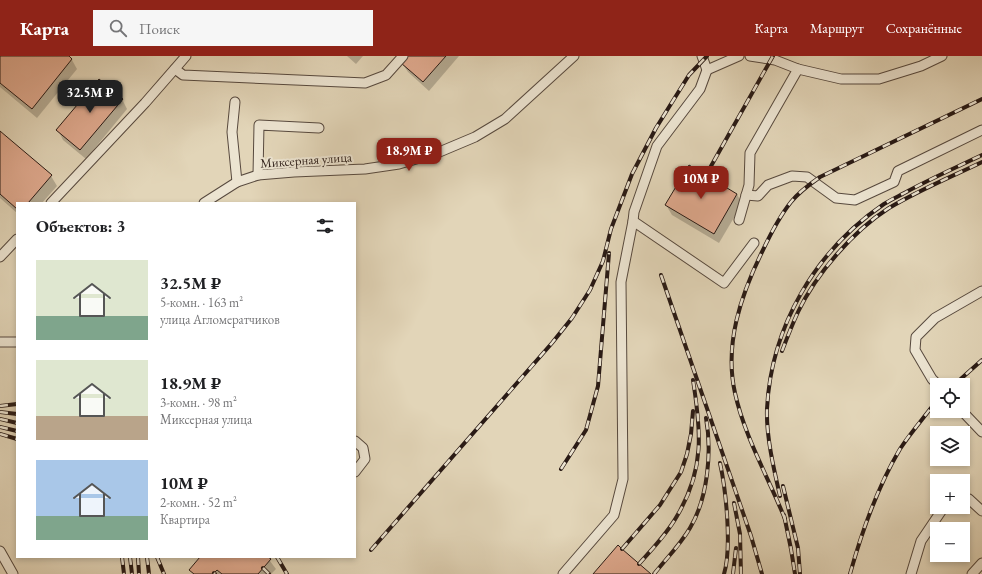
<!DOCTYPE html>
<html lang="ru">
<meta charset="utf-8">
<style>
:root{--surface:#fff;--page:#f6f6f6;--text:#202124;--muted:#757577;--accent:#8f2418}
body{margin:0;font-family:"EB Garamond",serif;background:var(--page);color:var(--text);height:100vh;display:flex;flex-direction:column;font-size:15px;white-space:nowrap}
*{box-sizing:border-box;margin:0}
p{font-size:13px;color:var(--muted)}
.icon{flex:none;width:22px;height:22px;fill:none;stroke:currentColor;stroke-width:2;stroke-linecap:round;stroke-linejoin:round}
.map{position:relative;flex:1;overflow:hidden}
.sheet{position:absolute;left:16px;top:146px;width:340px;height:356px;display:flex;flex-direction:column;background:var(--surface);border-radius:0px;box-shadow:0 2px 6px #0003}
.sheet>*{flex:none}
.buttons{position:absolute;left:930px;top:322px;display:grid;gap:8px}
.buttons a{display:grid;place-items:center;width:40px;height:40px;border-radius:0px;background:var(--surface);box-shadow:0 2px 6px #0003;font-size:20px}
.price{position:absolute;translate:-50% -34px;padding:0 9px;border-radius:8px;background:var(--accent);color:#fff;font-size:13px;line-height:26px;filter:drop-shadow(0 1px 2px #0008)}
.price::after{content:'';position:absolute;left:50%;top:24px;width:12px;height:9px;margin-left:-6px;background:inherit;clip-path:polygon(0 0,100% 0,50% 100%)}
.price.on{background:#222;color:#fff}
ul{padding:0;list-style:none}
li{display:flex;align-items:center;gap:12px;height:100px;padding:0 20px}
li span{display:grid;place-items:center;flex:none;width:112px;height:80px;border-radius:0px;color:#555}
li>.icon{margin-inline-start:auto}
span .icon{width:48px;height:48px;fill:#fffc;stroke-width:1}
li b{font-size:17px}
h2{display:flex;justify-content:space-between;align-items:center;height:48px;padding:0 20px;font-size:17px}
header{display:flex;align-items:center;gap:24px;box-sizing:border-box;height:56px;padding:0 20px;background:var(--accent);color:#fff}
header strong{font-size:19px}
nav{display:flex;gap:22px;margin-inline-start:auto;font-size:14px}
.search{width:280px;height:36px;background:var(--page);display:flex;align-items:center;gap:10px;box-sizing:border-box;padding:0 14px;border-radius:0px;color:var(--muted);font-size:15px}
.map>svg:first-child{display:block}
.shadow{fill:#0003}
.building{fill:#dfa98e;stroke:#291a15}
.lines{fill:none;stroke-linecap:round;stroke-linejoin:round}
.minor-casing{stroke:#57493e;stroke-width:11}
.minor{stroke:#ece4d1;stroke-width:9}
.rail-casing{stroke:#291a15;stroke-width:4}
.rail{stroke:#ece4d1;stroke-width:2.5;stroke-dasharray:8;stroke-linecap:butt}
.labels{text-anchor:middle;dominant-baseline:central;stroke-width:4;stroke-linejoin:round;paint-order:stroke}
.street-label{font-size:13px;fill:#291a15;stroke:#ece4d1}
</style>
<header>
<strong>Карта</strong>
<div class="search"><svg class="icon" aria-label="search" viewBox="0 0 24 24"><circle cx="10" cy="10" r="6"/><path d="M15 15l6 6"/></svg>Поиск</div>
<nav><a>Карта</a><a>Маршрут</a><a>Сохранённые</a></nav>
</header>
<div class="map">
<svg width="982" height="518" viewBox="0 0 982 518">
<rect width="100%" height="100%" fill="#e2d5b8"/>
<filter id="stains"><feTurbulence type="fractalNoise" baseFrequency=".005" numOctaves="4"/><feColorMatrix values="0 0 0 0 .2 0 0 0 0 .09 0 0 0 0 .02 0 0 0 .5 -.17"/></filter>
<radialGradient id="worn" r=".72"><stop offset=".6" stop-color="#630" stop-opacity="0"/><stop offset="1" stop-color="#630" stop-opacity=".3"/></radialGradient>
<g class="shadow">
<polygon points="0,0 67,0 72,4 77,13 37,62 0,31"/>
<polygon points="347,0 363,0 356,8"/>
<polygon points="408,0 459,0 429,35 408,16 402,7"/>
<polygon points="122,43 127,53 86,103 63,84 58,74"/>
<polygon points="0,76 51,120 57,130 42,147 17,147 17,157 0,142"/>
<polygon points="737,138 742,148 719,187 672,159 666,149"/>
<polygon points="197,501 267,501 276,513 271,518 193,518 190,514 200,503"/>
</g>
<g class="building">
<polygon points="0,0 69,0 72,3 32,53 0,27"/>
<polygon points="407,0 446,0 423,26 401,7"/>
<polygon points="99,23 123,43 80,94 56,74"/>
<polygon points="0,75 52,119 28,147 17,147 17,153 0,138"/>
<polygon points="689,109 737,138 714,178 665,149"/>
<polygon points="618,489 622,493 651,518 593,518"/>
<polygon points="200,501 268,501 271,503 258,518 222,518 217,514 213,518 194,518 189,514"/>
</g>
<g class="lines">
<g class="minor-casing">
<g id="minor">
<polyline points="750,0 775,4 798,13 841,23 879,23 921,10 942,0"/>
<polyline points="175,13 183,19 365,27 386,19 403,0"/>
<polyline points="707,14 739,0"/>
<polyline points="235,46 232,76 237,126"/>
<polyline points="258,119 259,69 319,72"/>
<polyline points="746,139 758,140 768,129 792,120 807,121 836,142 855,144 894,126 898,115 982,74"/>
<polyline points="51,147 145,47 186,0"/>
<polyline points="204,147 237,126 258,119 294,116 365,113 399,108 437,97 475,81 505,63 574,0"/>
<polyline points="739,164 749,129 750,97 798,13"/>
<polyline points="633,165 724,227 754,187"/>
<polyline points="0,201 17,183"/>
<polyline points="0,286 17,286"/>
<polyline points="938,329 932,323 915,294 916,281 935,262 982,235"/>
<polyline points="962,355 982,376"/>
<polyline points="355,385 363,392 365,403 355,416"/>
<polyline points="969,443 982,455"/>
<polyline points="0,495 13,518"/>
<polyline points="563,518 614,459 623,423 621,226 633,165 634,156 657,90 700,33 707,14 702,0"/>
<polyline points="911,518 921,485 944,451"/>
<polyline points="972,518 982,507"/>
</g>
</g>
<use href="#minor" class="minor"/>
<g class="rail-casing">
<g id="rail">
<polyline points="706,119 773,0"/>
<polyline points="661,219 751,480 762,518"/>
<path d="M782 295C787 282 792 269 798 256 816 218 853 175 889 152 919 134 951 121 982 106"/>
<polyline points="954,329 982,304"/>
<polyline points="0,350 17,348"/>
<polyline points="0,356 17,358"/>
<polyline points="0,363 17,367"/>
<polyline points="0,371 17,375"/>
<polyline points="0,378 17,383"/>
<path d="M720 407C726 434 732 492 724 518"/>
<polyline points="561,413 586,374 598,330 609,197"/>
<polyline points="783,430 798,492 800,518"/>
<path d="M780 440C774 414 766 380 767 353 771 270 816 194 884 148 892 143 901 139 908 135 932 122 957 111 982 99"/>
<polyline points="734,447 740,478 741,518"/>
<polyline points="784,459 791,493 795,518"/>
<path d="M785 463C769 423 744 379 735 337 724 288 741 239 762 196 770 179 779 161 791 146 799 136 810 128 820 121L982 43"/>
<polyline points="622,493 660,449 681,416 687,398 691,378 693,355"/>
<polyline points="371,494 552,287 572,262 590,234 603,205 611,173 632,118 656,72 689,19 707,0"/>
<polyline points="122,501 124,518"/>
<polyline points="130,501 132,518"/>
<polyline points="138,501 139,518"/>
<polyline points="147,501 149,518"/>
<polyline points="157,501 164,518"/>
<polyline points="277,501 287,518"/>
<path d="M639 508C652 493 667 478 677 460 705 413 701 375 693 324"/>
<polyline points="263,512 269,518"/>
<polyline points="214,517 215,518"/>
<path d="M654 518C666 503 680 489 690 472 708 442 712 395 706 362"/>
<polyline points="733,518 736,492"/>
<path d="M850 518C862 475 877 432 900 393 909 379 921 365 931 352L937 346"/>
</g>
</g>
<use href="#rail" class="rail"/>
</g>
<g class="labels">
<g class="street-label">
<text transform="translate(306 104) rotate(-4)">Миксерная улица</text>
</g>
</g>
<rect width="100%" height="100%" filter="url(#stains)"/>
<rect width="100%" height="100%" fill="url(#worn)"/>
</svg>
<div class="buttons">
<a><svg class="icon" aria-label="locate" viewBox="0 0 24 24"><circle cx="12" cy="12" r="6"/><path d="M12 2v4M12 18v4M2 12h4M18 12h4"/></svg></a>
<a><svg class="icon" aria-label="layers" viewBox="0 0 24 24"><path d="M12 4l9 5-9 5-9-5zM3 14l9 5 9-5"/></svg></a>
<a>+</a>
<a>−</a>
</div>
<b class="price on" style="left:90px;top:58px">32.5M ₽</b>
<b class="price" style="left:409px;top:116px">18.9M ₽</b>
<b class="price" style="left:701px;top:144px">10M ₽</b>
<section class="sheet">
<h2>Объектов: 3<svg class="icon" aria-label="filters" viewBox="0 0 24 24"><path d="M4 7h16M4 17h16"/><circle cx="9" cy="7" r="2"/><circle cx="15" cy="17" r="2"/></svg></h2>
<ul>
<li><span style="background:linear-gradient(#dfe7d0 70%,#7fa58c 0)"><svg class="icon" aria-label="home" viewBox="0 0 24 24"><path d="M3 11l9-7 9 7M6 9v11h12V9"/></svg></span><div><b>32.5M ₽</b><p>5-комн. · 163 m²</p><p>улица Агломератчиков</p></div></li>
<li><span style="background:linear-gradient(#dfe7d0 70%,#b9a48a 0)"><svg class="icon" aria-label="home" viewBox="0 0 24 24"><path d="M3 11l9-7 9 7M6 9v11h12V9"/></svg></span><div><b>18.9M ₽</b><p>3-комн. · 98 m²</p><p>Миксерная улица</p></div></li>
<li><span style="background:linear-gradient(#a9c7e8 70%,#7fa58c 0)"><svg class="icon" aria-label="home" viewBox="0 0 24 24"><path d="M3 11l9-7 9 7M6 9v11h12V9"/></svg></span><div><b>10M ₽</b><p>2-комн. · 52 m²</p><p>Квартира</p></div></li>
</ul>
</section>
</div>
